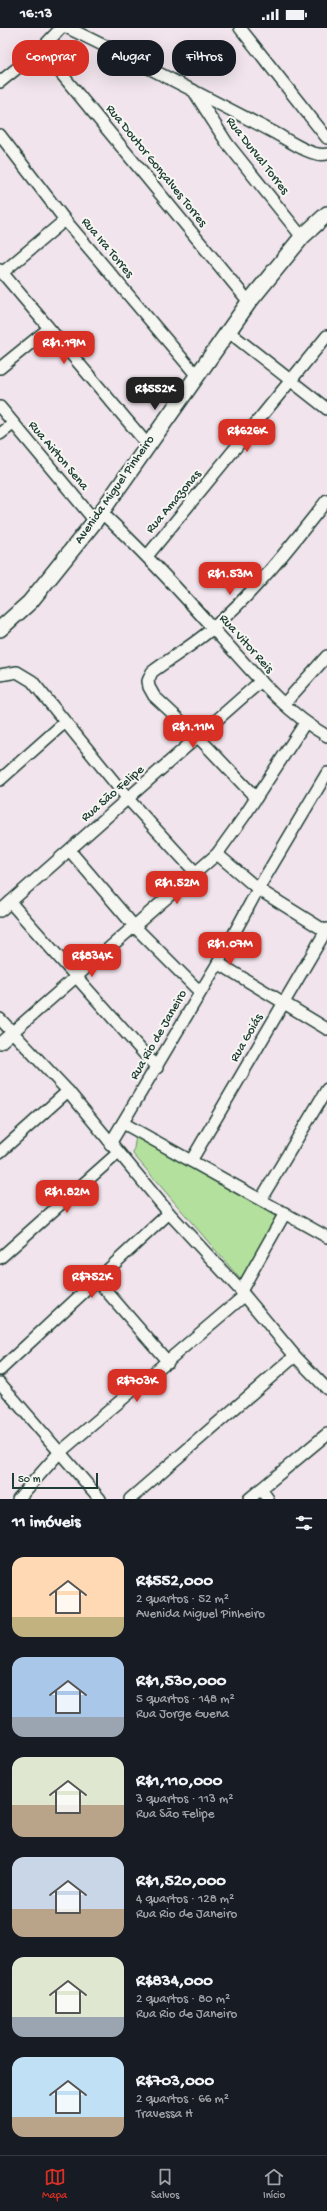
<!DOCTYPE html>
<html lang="pt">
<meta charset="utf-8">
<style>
:root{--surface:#171b24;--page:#242831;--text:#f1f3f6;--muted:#9ea1a6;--line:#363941;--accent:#d93025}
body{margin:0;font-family:"Gochi Hand",sans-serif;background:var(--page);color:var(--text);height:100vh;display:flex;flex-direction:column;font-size:15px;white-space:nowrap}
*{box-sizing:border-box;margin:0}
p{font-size:13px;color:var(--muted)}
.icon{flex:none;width:22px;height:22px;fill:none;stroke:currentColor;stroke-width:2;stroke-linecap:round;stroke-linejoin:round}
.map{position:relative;height:1471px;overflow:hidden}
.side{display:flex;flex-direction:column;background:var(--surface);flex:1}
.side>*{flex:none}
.banner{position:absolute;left:12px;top:12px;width:303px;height:36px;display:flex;gap:8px}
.scale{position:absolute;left:12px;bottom:10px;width:86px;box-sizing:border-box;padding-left:4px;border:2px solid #1f3d34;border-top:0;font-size:11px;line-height:14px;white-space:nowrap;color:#1f3d34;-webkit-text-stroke:3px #f6f6f2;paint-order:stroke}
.price{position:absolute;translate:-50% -34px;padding:0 9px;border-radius:8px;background:var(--accent);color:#fff;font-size:13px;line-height:26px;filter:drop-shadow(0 1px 2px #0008)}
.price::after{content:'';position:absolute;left:50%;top:24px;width:12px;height:9px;margin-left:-6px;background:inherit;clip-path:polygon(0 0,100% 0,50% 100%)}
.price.active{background:#222;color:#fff}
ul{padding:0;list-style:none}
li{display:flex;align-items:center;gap:12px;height:100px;padding:0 12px}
li span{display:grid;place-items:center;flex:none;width:112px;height:80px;border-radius:12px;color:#555}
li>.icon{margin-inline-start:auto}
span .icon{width:48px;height:48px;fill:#fffc;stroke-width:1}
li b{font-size:17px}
h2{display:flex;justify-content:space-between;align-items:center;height:48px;padding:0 12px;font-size:17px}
.tag{padding:0 14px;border-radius:16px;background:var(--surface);box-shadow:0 4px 16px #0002;font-size:14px;line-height:36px}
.tag.active{background:var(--accent);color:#fff}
.status{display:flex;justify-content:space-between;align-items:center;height:28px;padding:0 20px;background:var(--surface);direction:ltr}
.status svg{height:11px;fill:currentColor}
.menu{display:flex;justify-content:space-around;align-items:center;height:56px;border-top:1px solid var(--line);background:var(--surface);font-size:11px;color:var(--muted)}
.menu a{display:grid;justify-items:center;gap:2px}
.menu .active{color:var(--accent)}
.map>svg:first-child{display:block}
.green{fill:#b4e09d;stroke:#6a8e68}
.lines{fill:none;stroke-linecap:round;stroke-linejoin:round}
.street-casing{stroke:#1f3d34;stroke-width:14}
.secondary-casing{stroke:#1f3d34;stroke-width:18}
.street{stroke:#f6f6f2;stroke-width:11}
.secondary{stroke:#f6f6f2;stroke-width:15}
.labels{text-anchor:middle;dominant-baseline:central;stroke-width:4;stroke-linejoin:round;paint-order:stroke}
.street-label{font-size:13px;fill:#1f3d34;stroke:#f6f6f2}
</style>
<div class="status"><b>16:13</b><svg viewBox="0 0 49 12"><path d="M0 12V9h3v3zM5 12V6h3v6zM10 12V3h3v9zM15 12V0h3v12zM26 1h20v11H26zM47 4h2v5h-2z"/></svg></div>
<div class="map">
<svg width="327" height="1471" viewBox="0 0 327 1471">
<rect width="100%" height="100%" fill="#f1e4ec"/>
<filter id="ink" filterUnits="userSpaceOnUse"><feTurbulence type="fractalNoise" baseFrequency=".025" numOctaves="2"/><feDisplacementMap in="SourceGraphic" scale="8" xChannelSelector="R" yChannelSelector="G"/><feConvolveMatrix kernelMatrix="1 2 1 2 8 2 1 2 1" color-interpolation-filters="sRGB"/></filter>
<g filter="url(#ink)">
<polygon class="green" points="136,1108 278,1190 242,1253 133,1126"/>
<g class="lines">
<g class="street-casing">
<g id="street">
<path d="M68 0C138 34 206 69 275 105 288 112 313 130 327 126"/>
<polyline points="240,0 327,110"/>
<polyline points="41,21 249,274"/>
<polyline points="0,54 41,21 61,0"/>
<polyline points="193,62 227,115 302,209"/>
<polyline points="0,107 65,192 198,349"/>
<polyline points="0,242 147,416"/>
<polyline points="2,245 65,192"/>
<polyline points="229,304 327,381"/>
<polyline points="0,340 48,301"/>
<polyline points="0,379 95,493"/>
<polyline points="0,406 13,396"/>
<path d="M102 485C143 523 180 563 217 605 251 642 283 683 327 708"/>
<polyline points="148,527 327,308"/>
<polyline points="0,647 17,644 32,653 128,771 196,845"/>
<polyline points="284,676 327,628"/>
<polyline points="0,752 64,695"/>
<path d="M256 770 199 710 154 668 149 659 148 653 152 644C172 629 195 616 214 599 257 562 292 516 327 472"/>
<polyline points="70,823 134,898 200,964"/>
<polyline points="217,826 258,861 327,904"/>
<polyline points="10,874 157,1040"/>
<polyline points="0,883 261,653"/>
<polyline points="218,935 327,1001"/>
<polyline points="0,991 68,1063 169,1185 241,1263 295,1328 327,1361"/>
<polyline points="0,1015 217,826 245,787 305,695"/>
<polyline points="123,1095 327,1209"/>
<polyline points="110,1116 218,935 258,861 327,745"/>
<polyline points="0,1124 68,1063"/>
<polyline points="191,1133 327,901"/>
<polyline points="261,1171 327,1061"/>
<polyline points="0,1230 118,1125"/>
<polyline points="96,1251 168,1334"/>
<polyline points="241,1263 285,1185"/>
<polyline points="0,1342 169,1185"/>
<polyline points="0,1355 100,1471"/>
<polyline points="261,1461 268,1471"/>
<polyline points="18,1471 59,1425 244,1268"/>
<polyline points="130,1471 295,1328"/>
<polyline points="249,1471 327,1406"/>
</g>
</g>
<g class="secondary-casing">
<polyline id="secondary" points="0,601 30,574 95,493 249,274 302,209 327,186"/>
</g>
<use href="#street" class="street"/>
<use href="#secondary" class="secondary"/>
</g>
</g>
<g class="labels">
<g class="street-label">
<text transform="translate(257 128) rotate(52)">Rua Durval Torres</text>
<text transform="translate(156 138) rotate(51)">Rua Doutor Gonçalves Torres</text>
<text transform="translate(107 220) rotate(50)">Rua Ira Torres</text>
<text transform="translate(58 428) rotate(50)">Rua Airton Sena</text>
<text transform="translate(115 462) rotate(-55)">Avenida Miguel Pinheiro</text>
<text transform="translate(174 474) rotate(-50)">Rua Amazonas</text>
<text transform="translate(246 616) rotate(48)">Rua Vitor Reis</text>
<text transform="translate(113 766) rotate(-41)">Rua São Felipe</text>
<text transform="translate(159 1007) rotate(-60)">Rua Rio de Janeiro</text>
<text transform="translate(247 1010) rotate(-60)">Rua Goiás</text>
</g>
</g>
</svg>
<div class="scale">50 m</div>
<b class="price" style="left:64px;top:337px">R$1.19M</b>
<b class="price active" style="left:155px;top:383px">R$552K</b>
<b class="price" style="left:247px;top:425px">R$626K</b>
<b class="price" style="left:230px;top:568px">R$1.53M</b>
<b class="price" style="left:193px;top:721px">R$1.11M</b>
<b class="price" style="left:177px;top:877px">R$1.52M</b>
<b class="price" style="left:230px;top:938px">R$1.07M</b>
<b class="price" style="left:92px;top:950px">R$834K</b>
<b class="price" style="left:67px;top:1186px">R$1.82M</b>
<b class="price" style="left:92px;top:1271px">R$752K</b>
<b class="price" style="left:137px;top:1375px">R$703K</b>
<div class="banner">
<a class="tag active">Comprar</a>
<a class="tag">Alugar</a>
<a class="tag">Filtros</a>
</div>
</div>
<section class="side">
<h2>11 imóveis<svg class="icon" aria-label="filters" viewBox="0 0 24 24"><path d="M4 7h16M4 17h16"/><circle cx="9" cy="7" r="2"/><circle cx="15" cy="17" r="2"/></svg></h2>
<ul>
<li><span style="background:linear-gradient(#ffd9b3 75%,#c2b280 0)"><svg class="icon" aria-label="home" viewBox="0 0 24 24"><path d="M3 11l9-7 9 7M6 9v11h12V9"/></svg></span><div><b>R$552,000</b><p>2 quartos · 52 m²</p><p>Avenida Miguel Pinheiro</p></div></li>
<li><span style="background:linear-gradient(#a9c7e8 75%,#9aa5b1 0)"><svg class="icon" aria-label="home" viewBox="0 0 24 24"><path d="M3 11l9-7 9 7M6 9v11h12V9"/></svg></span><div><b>R$1,530,000</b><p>5 quartos · 148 m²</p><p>Rua Jorge Guena</p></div></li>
<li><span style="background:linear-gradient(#dfe7d0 60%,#b9a48a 0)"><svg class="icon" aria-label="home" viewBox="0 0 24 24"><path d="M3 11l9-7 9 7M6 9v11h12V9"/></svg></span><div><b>R$1,110,000</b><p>3 quartos · 113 m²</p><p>Rua São Felipe</p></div></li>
<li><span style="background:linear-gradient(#c9d6e8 65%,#b9a48a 0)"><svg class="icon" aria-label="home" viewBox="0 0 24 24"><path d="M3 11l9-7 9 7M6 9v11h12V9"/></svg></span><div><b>R$1,520,000</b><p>4 quartos · 128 m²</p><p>Rua Rio de Janeiro</p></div></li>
<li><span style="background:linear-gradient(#dfe7d0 75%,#9aa5b1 0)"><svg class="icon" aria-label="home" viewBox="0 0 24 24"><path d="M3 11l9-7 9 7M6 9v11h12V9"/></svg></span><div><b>R$834,000</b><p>2 quartos · 80 m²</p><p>Rua Rio de Janeiro</p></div></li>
<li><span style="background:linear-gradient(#bfe0f5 75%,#b9a48a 0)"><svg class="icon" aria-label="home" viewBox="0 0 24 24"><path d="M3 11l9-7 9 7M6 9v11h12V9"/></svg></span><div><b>R$703,000</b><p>2 quartos · 66 m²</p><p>Travessa H</p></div></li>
</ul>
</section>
<nav class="menu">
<a class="active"><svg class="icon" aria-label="map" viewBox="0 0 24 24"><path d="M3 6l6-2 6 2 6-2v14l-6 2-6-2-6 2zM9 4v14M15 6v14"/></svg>Mapa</a>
<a><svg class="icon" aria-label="saved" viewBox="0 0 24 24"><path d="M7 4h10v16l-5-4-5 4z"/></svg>Salvos</a>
<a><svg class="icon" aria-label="home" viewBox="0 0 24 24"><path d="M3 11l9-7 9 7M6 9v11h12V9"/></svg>Início</a>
</nav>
